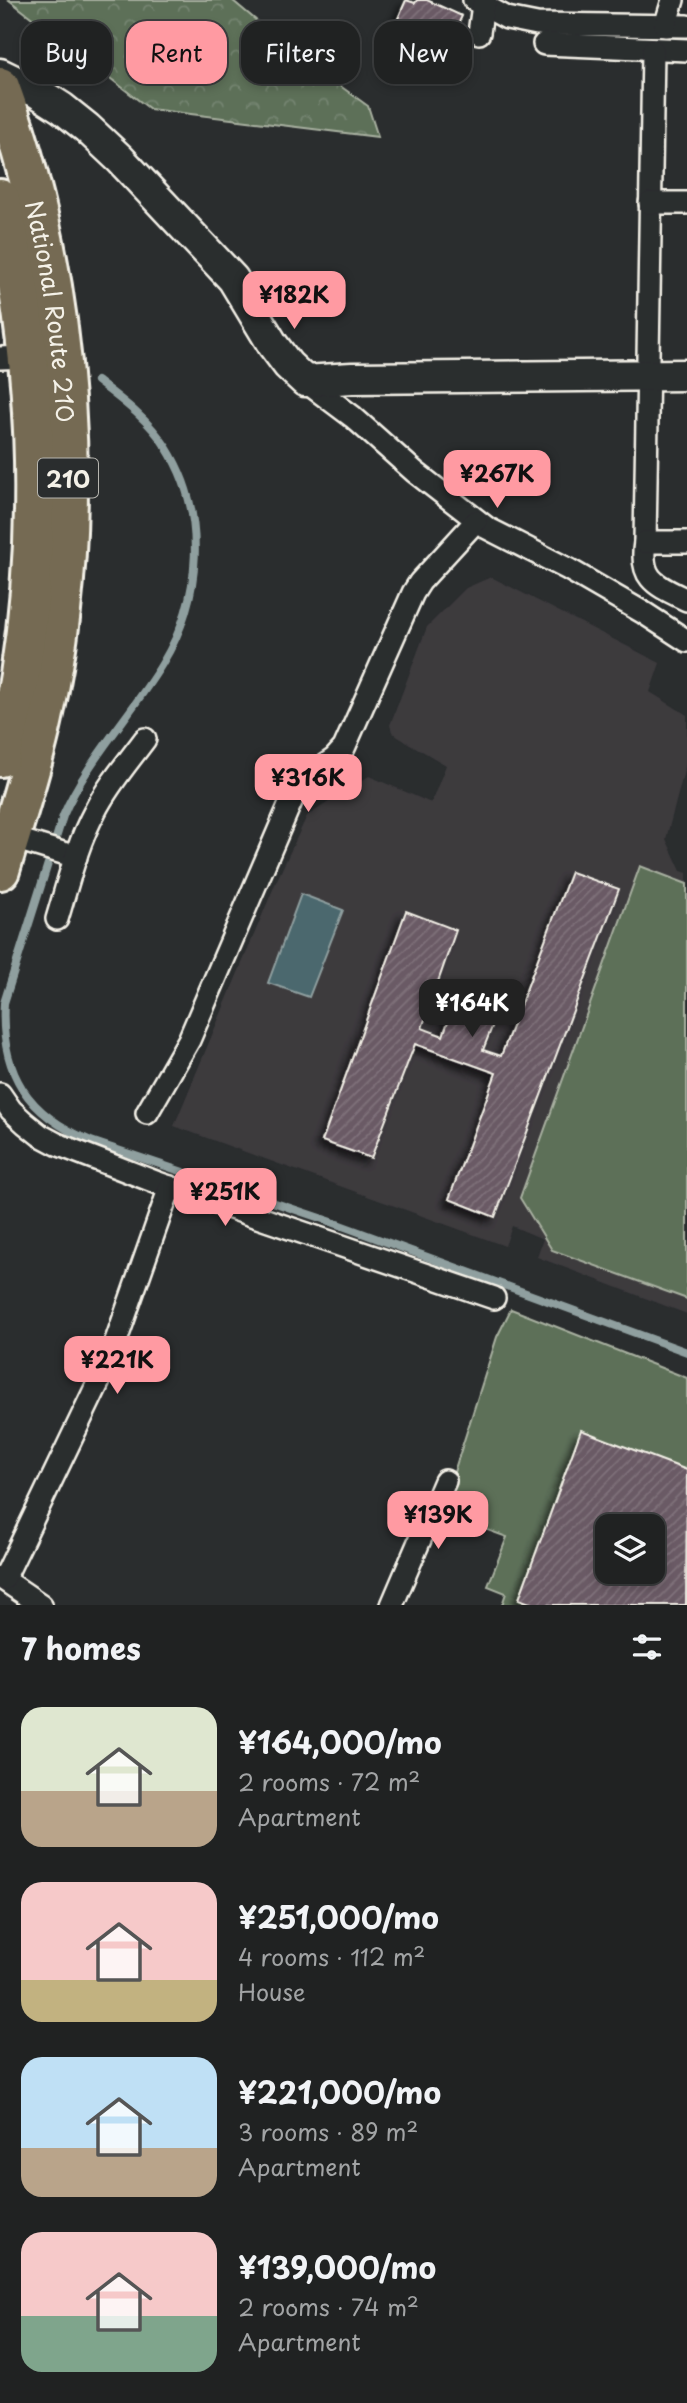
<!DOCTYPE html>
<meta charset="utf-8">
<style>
:root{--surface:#202222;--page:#2d2f2f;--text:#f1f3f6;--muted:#a2a4a5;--line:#3d3f40;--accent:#ff9aa2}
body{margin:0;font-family:"Playpen Sans",sans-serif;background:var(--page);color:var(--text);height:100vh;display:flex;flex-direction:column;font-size:26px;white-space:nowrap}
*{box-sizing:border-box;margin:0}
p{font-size:23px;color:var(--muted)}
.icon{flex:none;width:38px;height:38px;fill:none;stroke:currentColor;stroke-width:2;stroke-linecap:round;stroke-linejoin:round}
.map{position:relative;height:1605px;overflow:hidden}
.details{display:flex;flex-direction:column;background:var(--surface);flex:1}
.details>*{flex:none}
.hud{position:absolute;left:21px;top:21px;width:646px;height:63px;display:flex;gap:14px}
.fabs{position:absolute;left:595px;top:1514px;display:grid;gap:14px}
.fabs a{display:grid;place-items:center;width:70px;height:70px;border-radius:14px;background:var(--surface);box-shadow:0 4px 10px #0003,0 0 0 2px var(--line);font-size:35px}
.price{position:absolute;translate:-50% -60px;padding:0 16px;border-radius:14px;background:var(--accent);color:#111;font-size:23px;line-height:46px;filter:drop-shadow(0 2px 4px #0008)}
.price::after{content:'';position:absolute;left:50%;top:42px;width:21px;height:16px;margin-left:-10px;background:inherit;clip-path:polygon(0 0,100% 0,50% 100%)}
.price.active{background:#222;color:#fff}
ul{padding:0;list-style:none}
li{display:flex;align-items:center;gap:21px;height:175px;padding:0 21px}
li span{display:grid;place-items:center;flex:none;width:196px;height:140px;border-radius:21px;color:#555}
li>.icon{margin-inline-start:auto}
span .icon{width:84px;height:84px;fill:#fffc;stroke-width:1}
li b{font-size:30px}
h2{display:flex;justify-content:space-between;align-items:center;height:84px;padding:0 21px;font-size:30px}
.chip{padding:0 24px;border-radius:21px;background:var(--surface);box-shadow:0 4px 10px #0003,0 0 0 2px var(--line);font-size:24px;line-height:63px}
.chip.active{background:var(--accent);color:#111}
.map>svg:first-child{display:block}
.built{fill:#3d3a3e}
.green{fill:#5d7059;stroke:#a8b0a0;stroke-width:2;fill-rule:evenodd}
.forest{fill:url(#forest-crowns);stroke:#a8b0a0;stroke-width:2}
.water{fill:#4b686e;stroke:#8f9f9f;stroke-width:2}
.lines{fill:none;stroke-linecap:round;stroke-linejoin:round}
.stream{stroke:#8f9f9f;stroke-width:8}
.building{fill:url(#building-hatch);stroke:#f4f1e8;stroke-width:2;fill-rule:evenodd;filter:url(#shadow)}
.street-casing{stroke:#f4f1e8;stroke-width:26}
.secondary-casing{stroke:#f4f1e8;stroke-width:35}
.highway-casing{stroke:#f4f1e8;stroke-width:44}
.street{stroke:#2a2d2e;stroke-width:21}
.secondary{stroke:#2a2d2e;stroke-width:30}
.highway{stroke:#746b52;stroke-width:38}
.labels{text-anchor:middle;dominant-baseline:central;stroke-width:5;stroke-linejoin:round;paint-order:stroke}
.shield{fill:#2a2d2e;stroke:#b7b6b0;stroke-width:2}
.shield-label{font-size:23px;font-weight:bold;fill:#f4f1e8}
.street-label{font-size:24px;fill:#f4f1e8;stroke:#2a2d2e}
</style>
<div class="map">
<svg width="687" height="1605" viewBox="0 0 687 1605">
<defs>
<pattern id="forest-crowns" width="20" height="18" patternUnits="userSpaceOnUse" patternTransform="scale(1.75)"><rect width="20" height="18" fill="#5d7059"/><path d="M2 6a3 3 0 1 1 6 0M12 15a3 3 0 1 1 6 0" fill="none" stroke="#758571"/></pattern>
<pattern id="building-hatch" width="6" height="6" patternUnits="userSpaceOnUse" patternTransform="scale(1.75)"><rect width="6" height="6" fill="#6a5a65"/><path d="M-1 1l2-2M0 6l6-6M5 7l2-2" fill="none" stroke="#80727b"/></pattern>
<filter id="shadow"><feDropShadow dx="-6" dy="6" stdDeviation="3.5" flood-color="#0009"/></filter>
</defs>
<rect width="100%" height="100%" fill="#2a2d2e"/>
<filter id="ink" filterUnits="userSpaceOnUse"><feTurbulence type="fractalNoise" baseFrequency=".0143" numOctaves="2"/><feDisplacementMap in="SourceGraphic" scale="14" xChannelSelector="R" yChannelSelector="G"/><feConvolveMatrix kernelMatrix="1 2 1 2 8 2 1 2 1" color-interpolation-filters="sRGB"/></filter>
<g filter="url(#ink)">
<polygon class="built" points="491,577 660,663 650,692 687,715 687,760 666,839 681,871 687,873 687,1314 537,1257 543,1239 512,1226 505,1246 174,1126 276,882 307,816 369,776 431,803 446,765 398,737 392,732 390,725 427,627 466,588"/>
<g class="green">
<polygon points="640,866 687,884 687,1299 552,1250 520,1198"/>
<path d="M511 1309 687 1378V1605H502L506 1593 488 1586 507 1537 441 1513 497 1337ZM607 1526H653V1572H607Z"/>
</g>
<polygon class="forest" points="9,0 232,0 300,57 368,106 378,137 150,109"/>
<polygon class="water" points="301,894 343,910 309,997 268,983"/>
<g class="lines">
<path class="stream" d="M97 381C122 400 149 420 166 447 208 513 202 599 162 664 132 714 85 763 63 816L4 1003C0 1074 28 1115 91 1141L329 1221 687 1352"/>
</g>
<g class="building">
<polygon points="406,0 415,3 417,0 427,0 462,16 445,51 402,32 405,24 397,21"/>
<polygon points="571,872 619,889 495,1217 449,1199 496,1073 415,1044 371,1158 322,1141 406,911 456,930 422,1028 443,1036 458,993 499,1009 483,1050 501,1056"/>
<path d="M581 1430 687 1470 686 1605H535L519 1599ZM607 1526H653V1572H607Z"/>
</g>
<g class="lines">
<g class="street-casing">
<g id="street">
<polyline points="474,0 507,18 537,24 687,26"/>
<polyline points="665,26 673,0"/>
<polyline points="479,33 483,5 486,0"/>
<polyline points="544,44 687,50"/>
<path d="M653 50 645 542C639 580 656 585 687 600"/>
<polyline points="650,203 687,203"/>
<polyline points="0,358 26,357"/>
<polyline points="305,381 353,417 415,472 487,528 568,569 644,613 687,641"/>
<polyline points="645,542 687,542"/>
<polyline points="10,837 76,857"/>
<path d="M57 919C68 883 77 844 95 811 108 785 128 762 145 739"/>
<polyline points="0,1094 11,1110 25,1123 40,1135 57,1144 158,1183 494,1298"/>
<polyline points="147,1113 189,1040 299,783 334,759 344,748 413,593 420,582 476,521"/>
<polyline points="0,1577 41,1605"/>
<polyline points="4,1579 110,1358 170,1187"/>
<polyline points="392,1605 445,1481"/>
</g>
</g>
<g class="secondary-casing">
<polyline id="secondary" points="0,74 37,92 62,108 87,128 120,159 233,279 273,345 288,365 305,381 352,378 687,375"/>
</g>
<g class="highway-casing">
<g id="highway">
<path id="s1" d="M0 87C71 280 88 516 43 718 32 769 15 820 0 870"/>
<path d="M0 199C38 350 44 520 20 675 16 702 7 730 0 757"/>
</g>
</g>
<use href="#street" class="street"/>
<use href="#secondary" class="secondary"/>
<use href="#highway" class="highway"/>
</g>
</g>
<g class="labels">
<rect class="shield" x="38" y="458.5" width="60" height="39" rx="5"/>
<g class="shield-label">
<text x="68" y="478">210</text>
</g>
<g class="street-label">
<text stroke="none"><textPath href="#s1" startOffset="231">National Route 210</textPath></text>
</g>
</g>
</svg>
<div class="fabs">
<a><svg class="icon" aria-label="layers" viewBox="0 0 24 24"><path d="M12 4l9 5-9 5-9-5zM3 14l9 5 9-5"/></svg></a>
</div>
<b class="price" style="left:294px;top:331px">¥182K</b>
<b class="price" style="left:497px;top:510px">¥267K</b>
<b class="price" style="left:308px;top:814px">¥316K</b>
<b class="price active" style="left:472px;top:1039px">¥164K</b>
<b class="price" style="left:225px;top:1228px">¥251K</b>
<b class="price" style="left:117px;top:1396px">¥221K</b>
<b class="price" style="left:438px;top:1551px">¥139K</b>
<div class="hud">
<a class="chip">Buy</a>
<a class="chip active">Rent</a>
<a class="chip">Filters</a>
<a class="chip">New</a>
</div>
</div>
<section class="details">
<h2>7 homes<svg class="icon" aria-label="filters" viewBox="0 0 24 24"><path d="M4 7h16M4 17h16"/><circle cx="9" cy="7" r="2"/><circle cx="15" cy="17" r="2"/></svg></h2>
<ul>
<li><span style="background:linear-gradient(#dfe7d0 60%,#b9a48a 0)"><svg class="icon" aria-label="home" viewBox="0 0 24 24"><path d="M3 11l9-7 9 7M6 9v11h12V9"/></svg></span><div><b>¥164,000/mo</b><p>2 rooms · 72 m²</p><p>Apartment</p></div></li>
<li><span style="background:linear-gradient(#f6c9c9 70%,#c2b280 0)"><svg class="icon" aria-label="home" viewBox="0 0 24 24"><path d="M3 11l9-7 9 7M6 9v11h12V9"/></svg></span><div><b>¥251,000/mo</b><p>4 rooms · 112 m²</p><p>House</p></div></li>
<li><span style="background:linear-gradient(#bfe0f5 65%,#b9a48a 0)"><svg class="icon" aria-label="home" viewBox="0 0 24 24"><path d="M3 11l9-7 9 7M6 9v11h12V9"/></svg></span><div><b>¥221,000/mo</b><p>3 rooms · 89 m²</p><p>Apartment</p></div></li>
<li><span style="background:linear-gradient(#f6c9c9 60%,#7fa58c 0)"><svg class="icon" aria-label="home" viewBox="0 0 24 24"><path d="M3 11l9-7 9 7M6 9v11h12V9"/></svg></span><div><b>¥139,000/mo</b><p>2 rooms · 74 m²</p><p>Apartment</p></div></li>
</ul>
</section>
